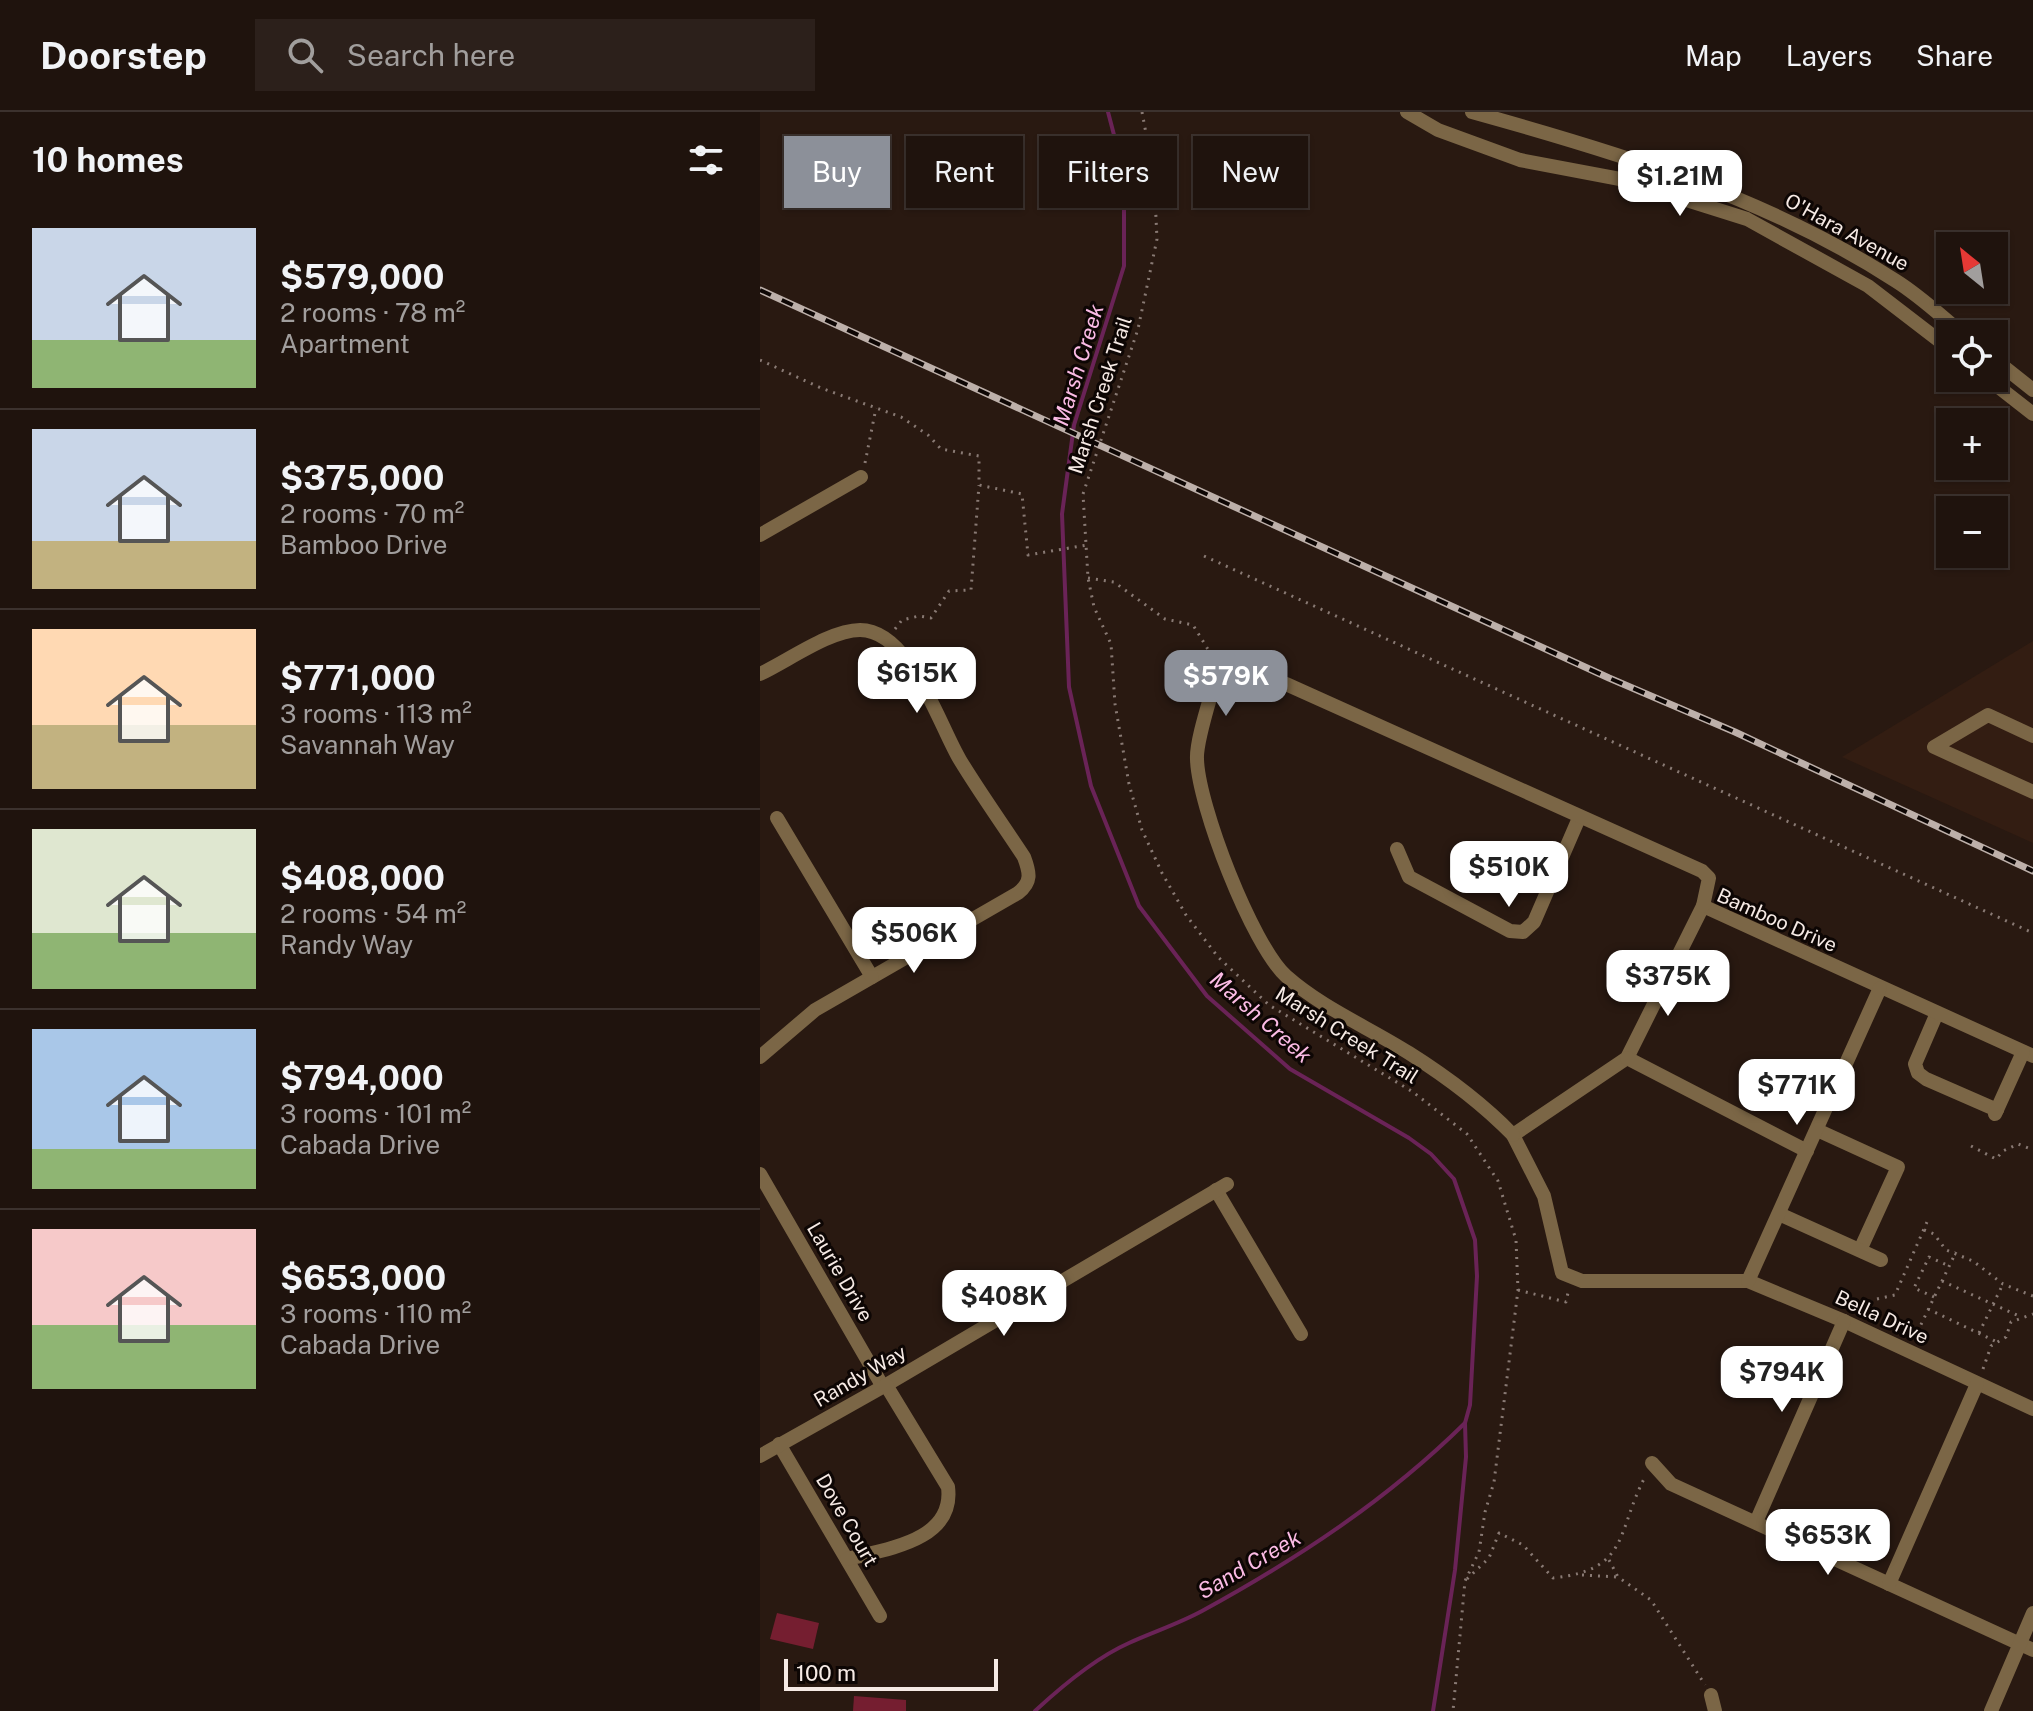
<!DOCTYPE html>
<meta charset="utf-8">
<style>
:root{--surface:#1f130d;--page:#2c201b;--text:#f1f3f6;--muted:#a19e9d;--line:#3c322e;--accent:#8c9099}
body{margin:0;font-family:"Public Sans",sans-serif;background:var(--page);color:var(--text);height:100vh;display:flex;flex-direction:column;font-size:30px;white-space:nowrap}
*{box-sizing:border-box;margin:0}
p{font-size:26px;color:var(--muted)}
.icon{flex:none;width:44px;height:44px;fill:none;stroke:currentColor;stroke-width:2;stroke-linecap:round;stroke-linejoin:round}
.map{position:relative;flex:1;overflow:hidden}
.side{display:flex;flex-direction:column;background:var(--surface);width:760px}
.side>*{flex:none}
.top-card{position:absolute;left:24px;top:24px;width:760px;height:72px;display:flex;gap:16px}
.needle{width:52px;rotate:330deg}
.controls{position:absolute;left:1176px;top:120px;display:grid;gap:16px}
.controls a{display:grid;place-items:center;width:72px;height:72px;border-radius:0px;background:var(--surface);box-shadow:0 2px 6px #0004,0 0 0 2px var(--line);font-size:40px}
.scale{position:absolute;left:24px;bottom:20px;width:214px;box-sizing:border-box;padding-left:8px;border:4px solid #f6eae5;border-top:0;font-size:22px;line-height:28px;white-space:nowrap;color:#f6eae5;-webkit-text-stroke:6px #0d0604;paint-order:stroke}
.price{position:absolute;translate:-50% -68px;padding:0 18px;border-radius:16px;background:#fff;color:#222;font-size:26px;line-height:52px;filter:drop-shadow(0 2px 4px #0008)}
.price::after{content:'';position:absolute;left:50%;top:48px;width:24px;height:18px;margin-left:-12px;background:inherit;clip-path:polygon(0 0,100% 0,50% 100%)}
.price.selected{background:var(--accent);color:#fff}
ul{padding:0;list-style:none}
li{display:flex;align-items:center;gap:24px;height:200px;padding:0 32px}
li+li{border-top:2px solid var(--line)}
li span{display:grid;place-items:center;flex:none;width:224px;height:160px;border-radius:0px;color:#555}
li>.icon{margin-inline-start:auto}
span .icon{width:96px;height:96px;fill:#fffc;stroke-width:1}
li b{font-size:34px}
h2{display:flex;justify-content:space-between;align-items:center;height:96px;padding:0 32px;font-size:34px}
.chip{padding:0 28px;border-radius:0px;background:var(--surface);box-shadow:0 2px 6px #0004,0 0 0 2px var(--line);font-size:28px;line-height:72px}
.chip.selected{background:var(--accent);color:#fff}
header{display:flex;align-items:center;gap:48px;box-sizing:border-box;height:112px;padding:0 40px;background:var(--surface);border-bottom:2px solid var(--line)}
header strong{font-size:38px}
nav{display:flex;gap:44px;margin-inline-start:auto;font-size:28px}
.search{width:560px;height:72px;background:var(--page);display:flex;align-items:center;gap:20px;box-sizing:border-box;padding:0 28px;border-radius:0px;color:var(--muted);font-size:30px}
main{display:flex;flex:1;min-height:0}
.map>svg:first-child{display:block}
.built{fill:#331d12}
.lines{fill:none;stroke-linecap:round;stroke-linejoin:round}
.stream{stroke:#6a2357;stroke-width:4}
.building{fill:#751e30}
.path{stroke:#897a74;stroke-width:3;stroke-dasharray:2 6;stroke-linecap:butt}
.minor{stroke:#7b6646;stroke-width:14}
.rail-casing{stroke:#bdb0aa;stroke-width:7}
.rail{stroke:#0d0604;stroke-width:4;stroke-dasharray:12;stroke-linecap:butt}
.labels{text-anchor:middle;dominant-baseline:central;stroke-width:6;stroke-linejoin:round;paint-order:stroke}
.street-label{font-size:20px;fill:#f6eae5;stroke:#0d0604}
.water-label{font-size:22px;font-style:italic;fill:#fbbbe5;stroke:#0d0604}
</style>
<header>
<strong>Doorstep</strong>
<div class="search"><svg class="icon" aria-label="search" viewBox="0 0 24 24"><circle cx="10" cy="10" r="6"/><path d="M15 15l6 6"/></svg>Search here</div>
<nav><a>Map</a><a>Layers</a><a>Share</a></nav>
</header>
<main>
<section class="side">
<h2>10 homes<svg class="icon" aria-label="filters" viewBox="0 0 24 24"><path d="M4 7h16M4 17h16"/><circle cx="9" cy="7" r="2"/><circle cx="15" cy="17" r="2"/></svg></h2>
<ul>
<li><span style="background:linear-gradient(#c9d6e8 70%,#8fb573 0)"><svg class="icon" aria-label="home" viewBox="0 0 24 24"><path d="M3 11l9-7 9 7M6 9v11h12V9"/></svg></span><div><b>$579,000</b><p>2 rooms · 78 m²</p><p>Apartment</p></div></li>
<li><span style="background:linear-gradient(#c9d6e8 70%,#c2b280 0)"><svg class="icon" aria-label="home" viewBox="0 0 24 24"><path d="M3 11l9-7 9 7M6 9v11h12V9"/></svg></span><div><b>$375,000</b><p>2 rooms · 70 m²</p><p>Bamboo Drive</p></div></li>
<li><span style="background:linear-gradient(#ffd9b3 60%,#c2b280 0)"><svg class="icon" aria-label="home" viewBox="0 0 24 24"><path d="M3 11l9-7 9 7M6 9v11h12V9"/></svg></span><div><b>$771,000</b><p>3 rooms · 113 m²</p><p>Savannah Way</p></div></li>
<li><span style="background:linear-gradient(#dfe7d0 65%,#8fb573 0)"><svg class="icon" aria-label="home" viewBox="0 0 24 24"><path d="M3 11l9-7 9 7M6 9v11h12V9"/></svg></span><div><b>$408,000</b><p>2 rooms · 54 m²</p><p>Randy Way</p></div></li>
<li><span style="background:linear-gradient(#a9c7e8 75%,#8fb573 0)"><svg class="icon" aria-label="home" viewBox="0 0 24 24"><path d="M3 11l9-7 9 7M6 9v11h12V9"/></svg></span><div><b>$794,000</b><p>3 rooms · 101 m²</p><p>Cabada Drive</p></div></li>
<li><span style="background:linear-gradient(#f6c9c9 60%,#8fb573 0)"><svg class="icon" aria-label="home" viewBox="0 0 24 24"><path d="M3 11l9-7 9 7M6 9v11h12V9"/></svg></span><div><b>$653,000</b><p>3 rooms · 110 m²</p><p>Cabada Drive</p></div></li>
</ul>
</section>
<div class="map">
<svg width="1273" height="1599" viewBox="0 0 1273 1599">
<rect width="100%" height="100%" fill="#291911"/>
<polygon class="built" points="1273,529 1273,731 1082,645"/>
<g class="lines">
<g class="stream">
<polyline points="348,0 364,61 364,154 314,313 302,402 309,575 331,674 379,794 447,884 530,957 649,1026 671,1042 694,1067 715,1128 717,1164 710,1293 705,1311 706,1345 695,1458 673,1599"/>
<path d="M275 1599C302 1574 335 1546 369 1531 393 1520 418 1512 442 1499 537 1447 627 1388 705 1311"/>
</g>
</g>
<g class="building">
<polygon points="17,1501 59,1511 53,1537 10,1527"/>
<polygon points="94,1584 146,1588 146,1599 93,1599"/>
</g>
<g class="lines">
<g class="path">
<polyline points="382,0 394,64 397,127 378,217 323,382 328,466 334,495 351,532 355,592 369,672 382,718 402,761 426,803 458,845 509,893 653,980 707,1022 738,1069 756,1128 758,1178 734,1370 725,1400 719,1440 705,1469 693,1599"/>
<polyline points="0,248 61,276 141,305 168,323 181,337 219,344 219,373 262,382 268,443 327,433"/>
<polyline points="105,351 116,296"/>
<polyline points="444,444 1273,821"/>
<polyline points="328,466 354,470 405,507 433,513 457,552"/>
<polyline points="135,517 142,508 159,504 171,506 189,479 211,478 219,373"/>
<polyline points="1211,1034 1236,1047 1243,1039 1258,1032 1273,1038"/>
<polyline points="1164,1118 1174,1122 1186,1138 1213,1149 1243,1172 1273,1184"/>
<polyline points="1182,1169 1259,1204"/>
<polyline points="758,1178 806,1190 809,1176"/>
<polyline points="1174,1185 1154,1176 1169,1145 1189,1154"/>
<polyline points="1168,1197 1237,1230"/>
<polyline points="1102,1204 1112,1188 1135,1183 1167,1110"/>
<polyline points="1219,1221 1243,1172"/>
<polyline points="1154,1227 1196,1140"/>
<polyline points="1223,1257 1231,1234 1246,1225 1251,1210 1273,1202"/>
<polyline points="849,1448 858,1465 891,1488 945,1573"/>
<polyline points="822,1463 858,1465"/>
<path d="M707 1467 729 1446 739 1421 763 1433 793 1466C870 1458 856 1420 885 1365"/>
</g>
<g class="minor">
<polyline points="647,0 678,18 760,48 860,67 987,107 1108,174 1190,237"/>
<path d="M712 0C860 41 1006 85 1136 169 1160 184 1181 204 1203 222"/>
<polyline points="1234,247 1273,278"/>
<polyline points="1227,266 1273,302"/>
<polyline points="0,423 101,365"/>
<path d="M0 562C28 549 70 518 100 518 150 518 179 613 200 648 220 681 243 713 264 745 270 761 272 770 258 781L55 898 0 945"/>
<polyline points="1273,624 1228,603 1174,635 1273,680"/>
<polyline points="17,706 112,865"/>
<polyline points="637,737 649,765 750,819 763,820 774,810 819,706"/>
<polyline points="1177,901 1155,952 1158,961 1166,967 1237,998"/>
<polyline points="1273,944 943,794 867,946 753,1023 784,1084 802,1161 822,1169 988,1169 1084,1209 1273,1297"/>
<polyline points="867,946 1047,1039"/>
<polyline points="1235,1002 1263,940"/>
<polyline points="1057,1018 1138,1055 1100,1138"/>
<path d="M753 1023C722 991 687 965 649 941 608 915 562 896 526 864 492 833 438 693 437 647 436 628 451 585 456 565L476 557 526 572 942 759 949 766 943 794"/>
<polyline points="0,1062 123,1275"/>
<polyline points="456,1078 541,1222"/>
<polyline points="1019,1102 1121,1148"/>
<polyline points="988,1169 1120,876"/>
<polyline points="19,1332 120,1504"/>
<polyline points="0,1344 126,1273 467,1072"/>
<polyline points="892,1351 911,1372 1273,1538"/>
<polyline points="996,1410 1084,1209"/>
<path d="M87 1447C126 1437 195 1429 188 1375L126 1273"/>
<polyline points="1129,1472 1217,1272"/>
<polyline points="951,1583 955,1599"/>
<polyline points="1231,1599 1273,1501"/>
</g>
<g class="rail-casing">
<polyline id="rail" points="0,178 849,566 975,620 1273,759"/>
</g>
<use href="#rail" class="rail"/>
</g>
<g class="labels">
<g class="street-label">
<text transform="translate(1087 120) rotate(29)">O'Hara Avenue</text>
<text transform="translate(340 283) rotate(-72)">Marsh Creek Trail</text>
<text transform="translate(1017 808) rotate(24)">Bamboo Drive</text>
<text transform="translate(587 923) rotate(32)">Marsh Creek Trail</text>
<text transform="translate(80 1160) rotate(60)">Laurie Drive</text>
<text transform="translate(1122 1205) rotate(25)">Bella Drive</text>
<text transform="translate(100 1264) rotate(-30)">Randy Way</text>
<text transform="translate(87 1408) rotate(60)">Dove Court</text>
</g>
<g class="water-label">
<text transform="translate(318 253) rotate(-73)">Marsh Creek</text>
<text transform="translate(501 905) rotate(41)">Marsh Creek</text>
<text transform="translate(489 1452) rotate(-30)">Sand Creek</text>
</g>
</g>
</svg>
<div class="controls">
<a><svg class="needle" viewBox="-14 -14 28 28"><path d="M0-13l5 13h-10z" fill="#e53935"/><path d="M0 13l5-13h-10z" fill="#a19e9d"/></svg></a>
<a><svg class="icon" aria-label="locate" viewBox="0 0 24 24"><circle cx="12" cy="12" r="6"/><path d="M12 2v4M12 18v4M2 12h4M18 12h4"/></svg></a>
<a>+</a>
<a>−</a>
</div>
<div class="scale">100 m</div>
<b class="price" style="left:920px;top:106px">$1.21M</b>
<b class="price" style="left:157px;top:603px">$615K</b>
<b class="price selected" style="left:466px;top:606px">$579K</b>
<b class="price" style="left:749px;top:797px">$510K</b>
<b class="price" style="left:154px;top:863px">$506K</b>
<b class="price" style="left:908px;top:906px">$375K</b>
<b class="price" style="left:1037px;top:1015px">$771K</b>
<b class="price" style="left:244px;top:1226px">$408K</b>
<b class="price" style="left:1022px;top:1302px">$794K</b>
<b class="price" style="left:1068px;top:1465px">$653K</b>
<div class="top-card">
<a class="chip selected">Buy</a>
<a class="chip">Rent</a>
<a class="chip">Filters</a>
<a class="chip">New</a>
</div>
</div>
</main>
